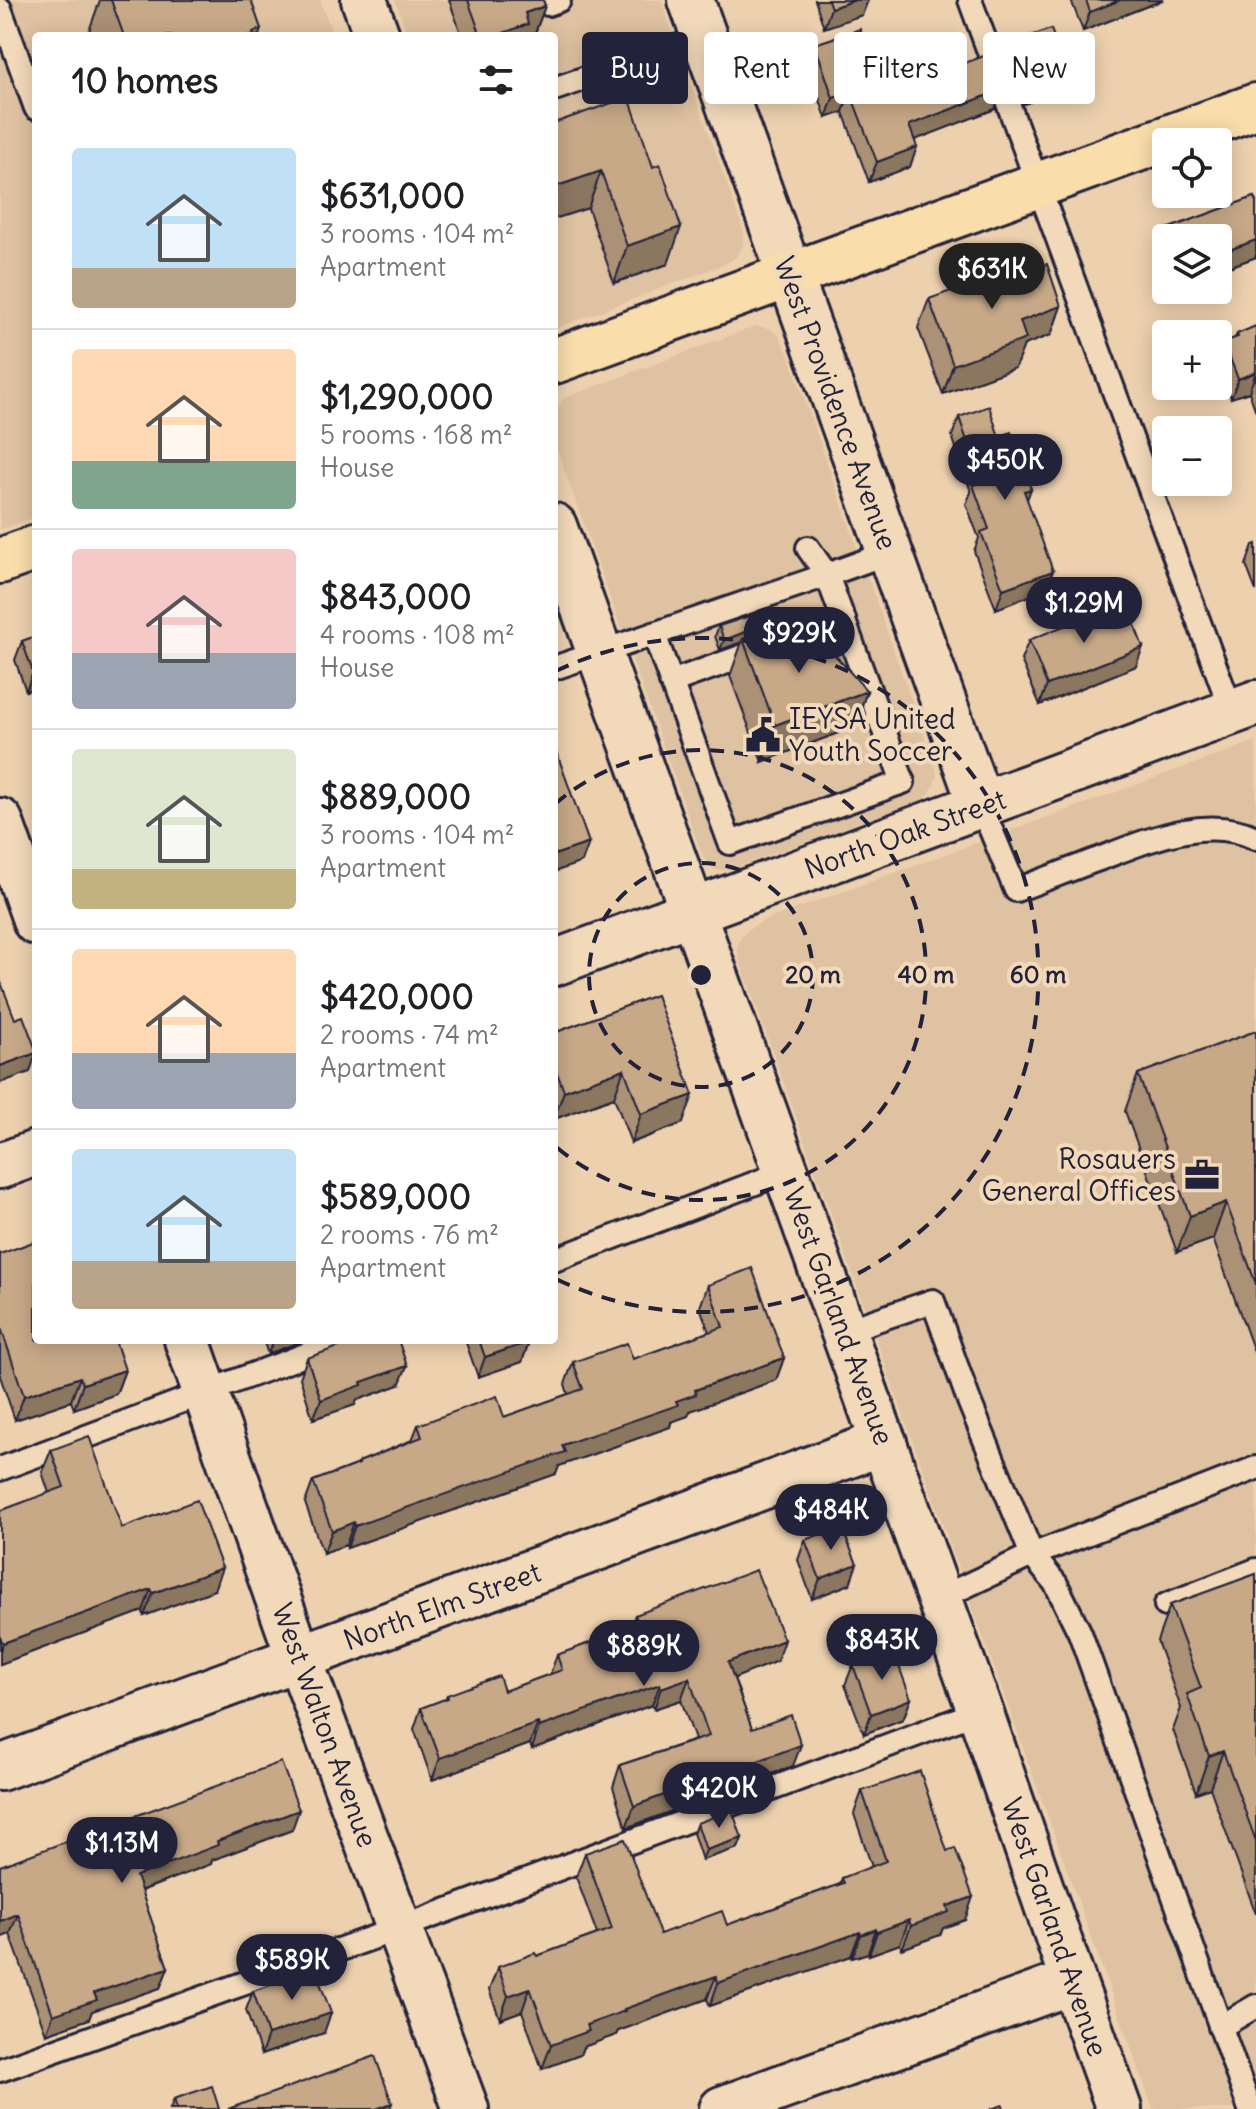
<!DOCTYPE html>
<meta charset="utf-8">
<style>
:root{--surface:#fff;--page:#f2f2f2;--text:#202124;--muted:#757577;--line:#e0e0e0;--accent:#22223b}
body{margin:0;font-family:Delius,sans-serif;background:var(--page);color:var(--text);height:100vh;display:flex;flex-direction:column;font-size:30px;white-space:nowrap}
*{box-sizing:border-box;margin:0}
p{font-size:26px;color:var(--muted)}
.icon{flex:none;width:44px;height:44px;fill:none;stroke:currentColor;stroke-width:2;stroke-linecap:round;stroke-linejoin:round}
.map{position:relative;flex:1;overflow:hidden}
.drawer{position:absolute;left:32px;top:32px;width:526px;height:1312px;display:flex;flex-direction:column;background:var(--surface);border-radius:8px;box-shadow:0 4px 20px #0003}
.drawer>*{flex:none}
.hud{position:absolute;left:582px;top:32px;width:554px;height:72px;display:flex;gap:16px}
.tools{position:absolute;left:1152px;top:128px;display:grid;gap:16px}
.tools a{display:grid;place-items:center;width:80px;height:80px;border-radius:8px;background:var(--surface);box-shadow:0 4px 20px #0003;font-size:40px}
.price{position:absolute;translate:-50% -68px;padding:0 18px;border-radius:28px;background:var(--accent);color:#fff;font-size:26px;line-height:52px;filter:drop-shadow(0 2px 4px #0008)}
.price::after{content:'';position:absolute;left:50%;top:48px;width:24px;height:18px;margin-left:-12px;background:inherit;clip-path:polygon(0 0,100% 0,50% 100%)}
.price.selected{background:#222;color:#fff}
ul{padding:0;list-style:none}
li{display:flex;align-items:center;gap:24px;height:200px;padding:0 40px}
li+li{border-top:2px solid var(--line)}
li span{display:grid;place-items:center;flex:none;width:224px;height:160px;border-radius:8px;color:#555}
li>.icon{margin-inline-start:auto}
span .icon{width:96px;height:96px;fill:#fffc;stroke-width:1}
li b{font-size:34px}
h2{display:flex;justify-content:space-between;align-items:center;height:96px;padding:0 40px;font-size:34px}
.tag{padding:0 28px;border-radius:8px;background:var(--surface);box-shadow:0 4px 20px #0003;font-size:28px;line-height:72px}
.tag.selected{background:var(--accent);color:#fff}
.map>svg:first-child{display:block}
.built{fill:#dec2a1}
.lines{fill:none;stroke-linecap:round;stroke-linejoin:round}
.service-casing{stroke:#22223b;stroke-width:28}
.minor-casing{stroke:#22223b;stroke-width:50}
.tertiary-casing{stroke:#22223b;stroke-width:50}
.primary-casing{stroke:#22223b;stroke-width:50}
.service{stroke:#f2d9ba;stroke-width:22}
.minor{stroke:#f2d9ba;stroke-width:44}
.tertiary{stroke:#f2d9ba;stroke-width:44}
.primary{stroke:#f9ddab;stroke-width:44}
.wall{fill:#ab9175;stroke:#22223b;stroke-width:2}
.shaded-wall{fill:#8b765f;stroke:#22223b;stroke-width:2}
.building{fill:#c7a988;stroke:#22223b;stroke-width:2}
.ring{fill:none;stroke:#22223b;stroke-width:4;stroke-dasharray:14 10}
.labels{text-anchor:middle;dominant-baseline:central;stroke-width:8;stroke-linejoin:round;paint-order:stroke}
.street-label{font-size:28px;fill:#22223b;stroke:#f2d9ba}
.poi-label{font-size:28px;fill:#22223b;stroke:#f2d9ba;text-anchor:start}
.centre{fill:#22223b;stroke:#f2d9ba;stroke-width:4}
.ring-label{font-size:24px;text-anchor:middle;font-weight:bold;fill:#22223b;stroke:#f2d9ba;stroke-width:8;stroke-linejoin:round;paint-order:stroke}
</style>
<div class="map">
<svg width="1256" height="2109" viewBox="0 0 1256 2109">
<rect width="100%" height="100%" fill="#edd1af"/>
<filter id="ink" filterUnits="userSpaceOnUse"><feTurbulence type="fractalNoise" baseFrequency=".0125" numOctaves="2"/><feDisplacementMap in="SourceGraphic" scale="16" xChannelSelector="R" yChannelSelector="G"/><feConvolveMatrix kernelMatrix="1 2 1 2 8 2 1 2 1" color-interpolation-filters="sRGB"/></filter>
<g filter="url(#ink)">
<g class="built">
<polygon points="0,0 320,0 333,36 36,36 36,517 0,530"/>
<polygon points="395,0 661,0 744,232 743,247 736,257 725,264 554,329 554,36 408,36"/>
<polygon points="756,326 771,329 779,336 788,353 936,769 937,777 930,793 922,800 728,870 716,870 707,864 701,852 554,441 554,415 564,398"/>
<polygon points="1256,741 1256,2107 1250,2109 1153,2109 741,964 737,948 741,937 749,929 763,921"/>
</g>
<g class="lines">
<g class="service-casing">
<g id="service">
<polyline points="970,0 1232,712"/>
<polyline points="548,4 559,0"/>
<polyline points="0,9 36,108"/>
<polyline points="554,89 705,37"/>
<polyline points="654,634 827,575 808,548"/>
<polyline points="554,668 654,634 730,843 903,782 827,575 890,552"/>
<polyline points="671,682 844,620"/>
<path d="M981 806 1016 890C1044 880 1071 869 1099 859 1147 841 1205 814 1256 838"/>
<polyline points="554,1260 787,1171"/>
<polyline points="844,1331 933,1301 969,1401 1032,1555 940,1598"/>
<polyline points="0,1469 345,1340"/>
<polyline points="1166,1605 1256,1570"/>
<polyline points="1220,2027 1256,2006"/>
<polyline points="0,2070 400,1928 980,1711"/>
<polyline points="1250,2109 1080,1633 1056,1584 1032,1555 1256,1468"/>
</g>
</g>
<g class="minor-casing">
<g id="minor">
<polyline points="691,0 981,806"/>
<polyline points="0,821 36,922"/>
<polyline points="554,963 1256,703"/>
<polyline points="0,1166 36,1153"/>
<polyline points="187,1340 299,1658 466,2109"/>
<polyline points="0,1768 884,1442"/>
<polyline points="722,2109 1073,1981"/>
</g>
</g>
<g class="tertiary-casing">
<g id="tertiary">
<polyline points="364,0 377,36"/>
<polyline points="554,526 980,1711 1073,1981 1119,2109"/>
</g>
</g>
<g class="primary-casing">
<g id="primary">
<polyline points="554,361 1256,106"/>
<polyline points="0,561 36,548"/>
</g>
</g>
<use href="#service" class="service"/>
<use href="#minor" class="minor"/>
<use href="#tertiary" class="tertiary"/>
<use href="#primary" class="primary"/>
</g>
<g class="wall">
<polygon points="100,0 251,0 259,36 88,36 88,34"/>
<polygon points="449,0 543,0 545,6 535,33 527,36 462,36"/>
<polygon points="815,0 868,0 862,15 824,28"/>
<polygon points="1071,0 1163,0 1083,31"/>
<polygon points="1016,41 1066,71 1059,91 1024,104 1009,61"/>
<polygon points="815,44 882,94 995,109 914,140 910,167 869,182 843,112 826,118 808,64"/>
<polygon points="629,97 668,264 614,283 588,208 554,219"/>
<polygon points="1254,197 1256,202 1256,257 1218,271 1218,238 1166,238 1166,273 1157,250 1164,230"/>
<polygon points="1013,276 1061,306 1051,335 1024,345 1015,368 943,394 918,328 929,299"/>
<polygon points="1256,326 1256,412 1249,392 1231,398 1218,364 1218,360 1224,342 1235,338 1237,334"/>
<polygon points="959,417 999,437 1027,501 1045,590 996,609 974,551 979,538 966,504 971,492 952,436"/>
<polygon points="1256,544 1256,591 1246,565 1253,545"/>
<polygon points="1108,622 1136,666 1040,705 1021,660 1029,640"/>
<polygon points="719,626 753,629 750,637 772,635 867,691 854,727 762,762 730,676 742,642 720,650 715,636"/>
<polygon points="36,636 36,688 26,691 15,660 22,641"/>
<polygon points="656,995 683,1123 631,1143 614,1097 554,1119 554,1033"/>
<polygon points="1256,1031 1256,1357 1213,1239 1177,1252 1125,1111 1138,1074"/>
<polygon points="0,1254 125,1370 116,1394 74,1409 71,1401 15,1420 0,1376"/>
<polygon points="708,1285 784,1358 776,1380 690,1411 688,1416 671,1422 670,1427 559,1466 556,1474 347,1548 346,1545 323,1553 305,1503 313,1481 358,1464 359,1462 412,1440 418,1425 504,1417 568,1394 565,1384 573,1362 633,1359 709,1332 700,1307"/>
<polygon points="263,1340 305,1340 268,1354"/>
<polygon points="465,1340 529,1340 522,1362 478,1377"/>
<polygon points="307,1358 399,1385 357,1400 355,1405 313,1419 300,1378"/>
<polygon points="51,1450 122,1528 214,1590 144,1616 143,1611 0,1664 0,1511 49,1493 42,1472"/>
<polygon points="805,1540 850,1584 812,1599 798,1560"/>
<polygon points="1256,1574 1256,1914 1210,1788 1196,1793 1173,1730 1181,1708 1157,1641 1170,1605"/>
<polygon points="635,1615 777,1661 734,1678 752,1729 793,1766 626,1828 613,1787 620,1765 695,1740 681,1700 654,1709 652,1705 532,1749 530,1744 432,1780 414,1729 421,1708 445,1699 447,1695 504,1691 550,1674 557,1655 630,1628"/>
<polygon points="853,1665 911,1699 903,1719 864,1734 845,1685"/>
<polygon points="862,1791 965,1920 943,1928 940,1935 902,1949 900,1944 869,1955 868,1953 852,1958 851,1956 710,2006 707,1999 618,2031 616,2035 583,2047 580,2055 542,2069 522,2011 500,2019 489,1990 498,1967 537,1956 597,1934 576,1877 585,1853 660,1934 727,1925 840,1884 842,1878 872,1867 854,1814"/>
<polygon points="697,1823 742,1838 738,1848 702,1860 693,1833"/>
<polygon points="292,1830 212,1860 211,1864 141,1891 168,1968 160,1988 92,2011 89,2019 46,2034 10,1934 0,1866"/>
<polygon points="253,1991 324,2033 261,2055 246,2010"/>
<polygon points="174,2099 219,2109 170,2109"/>
</g>
<g class="shaded-wall">
<polygon points="855,0 868,0 862,15 824,28 831,8"/>
<polygon points="1120,0 1163,0 1083,31 1090,12"/>
<polygon points="545,6 535,33 527,36 495,36 525,13"/>
<polygon points="261,29 259,36 251,36 253,32"/>
<polygon points="1066,71 1059,91 1024,104 1031,84"/>
<polygon points="1002,90 995,109 902,145 909,125"/>
<polygon points="850,92 843,112 826,118 833,98"/>
<polygon points="917,147 910,167 869,182 877,162"/>
<polygon points="601,171 588,208 554,219 554,187"/>
<polygon points="681,227 668,264 614,283 627,246"/>
<polygon points="1256,240 1256,257 1218,271 1218,254"/>
<polygon points="1061,306 1051,335 1024,345 1015,368 943,394 953,365 1020,321"/>
<polygon points="1256,372 1249,392 1231,398 1238,379"/>
<polygon points="1031,489 1024,508 1024,491"/>
<polygon points="1053,571 1045,590 996,609 1003,589"/>
<polygon points="753,629 750,639 743,639 742,642 720,650 724,640"/>
<polygon points="1143,647 1136,666 1040,705 1047,685"/>
<polygon points="36,671 36,688 26,691 33,672"/>
<polygon points="867,691 854,727 762,762 775,725"/>
<polygon points="589,843 582,862 554,872 554,855"/>
<polygon points="36,1053 30,1072 0,1083 0,1066"/>
<polygon points="624,1069 614,1097 554,1119 564,1091"/>
<polygon points="693,1095 683,1123 631,1143 641,1114"/>
<polygon points="1226,1202 1213,1239 1177,1252 1190,1216"/>
<polygon points="273,1340 305,1340 268,1354"/>
<polygon points="529,1342 522,1362 478,1377 485,1357"/>
<polygon points="784,1358 776,1380 690,1411 688,1416 671,1422 670,1427 559,1466 556,1474 347,1548 355,1526 676,1401 695,1390"/>
<polygon points="407,1366 399,1385 357,1400 355,1405 313,1419 321,1400 361,1382"/>
<polygon points="125,1370 116,1394 74,1409 83,1384"/>
<polygon points="80,1377 71,1401 15,1420 24,1396"/>
<polygon points="354,1522 346,1545 323,1553 332,1531"/>
<polygon points="857,1564 850,1584 812,1599 820,1579"/>
<polygon points="222,1568 214,1590 144,1616 153,1593"/>
<polygon points="151,1589 143,1611 0,1664 0,1651 3,1643"/>
<polygon points="784,1640 777,1661 720,1684 728,1662"/>
<polygon points="689,1678 681,1700 654,1709 661,1688"/>
<polygon points="660,1684 652,1705 532,1749 539,1727"/>
<polygon points="911,1699 903,1719 864,1734 871,1714"/>
<polygon points="538,1723 530,1744 432,1780 440,1758"/>
<polygon points="801,1745 793,1766 626,1828 634,1806"/>
<polygon points="1223,1751 1210,1788 1196,1793 1209,1756"/>
<polygon points="299,1810 292,1830 212,1860 211,1864 129,1895 136,1876 217,1841"/>
<polygon points="742,1838 738,1848 702,1860 706,1850"/>
<polygon points="973,1897 965,1920 943,1928 940,1935 902,1949 911,1926 947,1906"/>
<polygon points="18,1914 10,1934 0,1938 0,1921"/>
<polygon points="909,1920 900,1944 869,1955 877,1932"/>
<polygon points="876,1929 868,1953 852,1958 861,1935"/>
<polygon points="860,1932 851,1956 710,2006 718,1983"/>
<polygon points="168,1968 160,1988 92,2011 89,2019 46,2034 53,2015 94,1993"/>
<polygon points="716,1976 707,1999 618,2031 616,2035 583,2047 580,2055 542,2069 551,2045 586,2025 624,2009"/>
<polygon points="530,1988 522,2011 500,2019 508,1996"/>
<polygon points="331,2013 324,2033 261,2055 268,2035"/>
<polygon points="392,2103 390,2109 376,2109"/>
</g>
<g class="building">
<polygon points="111,0 251,0 261,29 253,32 254,36 124,36"/>
<polygon points="468,0 543,0 545,6 525,13 528,24 495,36 481,36"/>
<polygon points="828,0 855,0 831,8"/>
<polygon points="1086,0 1120,0 1090,12"/>
<polygon points="860,29 882,94 989,54 1002,90 909,125 917,147 877,162 850,92 833,98 815,44"/>
<polygon points="1051,29 1066,71 1031,84 1016,41"/>
<polygon points="629,97 653,167 660,164 681,227 627,246 601,171 554,187 554,123"/>
<polygon points="1254,197 1256,202 1256,240 1218,254 1218,238 1167,238 1164,230"/>
<polygon points="1047,264 1061,306 1020,321 1026,339 953,365 929,299 1010,269 1013,276"/>
<polygon points="1256,326 1256,372 1238,379 1224,342 1238,337 1237,334"/>
<polygon points="989,406 999,437 1011,432 1031,489 1024,491 1053,571 1003,589 981,532 989,529 973,485 981,482 959,417"/>
<polygon points="1103,610 1108,622 1130,613 1143,647 1047,685 1029,640"/>
<polygon points="750,616 753,629 724,640 719,626"/>
<polygon points="770,630 772,635 820,638 867,691 775,725 743,639"/>
<polygon points="36,636 36,671 33,672 22,641"/>
<polygon points="554,745 589,843 554,855"/>
<polygon points="0,980 15,1019 23,1016 36,1050 36,1053 0,1066"/>
<polygon points="656,995 693,1095 641,1114 624,1069 564,1091 554,1065 554,1033"/>
<polygon points="1256,1031 1256,1284 1226,1202 1190,1216 1138,1074"/>
<polygon points="36,1241 36,1340 115,1340 125,1370 83,1384 80,1377 24,1396 0,1325 0,1254"/>
<polygon points="752,1268 784,1358 695,1390 696,1394 676,1401 678,1405 562,1445 565,1452 355,1526 354,1522 332,1531 313,1481 359,1464 359,1462 422,1437 418,1425 497,1396 504,1417 583,1389 573,1362 627,1343 633,1359 723,1327 708,1285"/>
<polygon points="358,1340 398,1340 407,1366 361,1382 362,1385 321,1400 307,1358"/>
<polygon points="479,1340 529,1340 529,1342 485,1357"/>
<polygon points="89,1436 122,1528 197,1500 222,1568 153,1593 151,1589 3,1643 1,1639 0,1639 0,1511 64,1487 51,1450"/>
<polygon points="841,1526 857,1564 820,1579 805,1540"/>
<polygon points="756,1570 784,1640 728,1662 752,1729 791,1715 801,1745 634,1806 620,1765 709,1736 689,1678 661,1688 660,1684 539,1727 538,1723 440,1758 421,1708 448,1698 447,1695 499,1676 504,1691 562,1670 557,1655 639,1625 635,1615"/>
<polygon points="1256,1574 1256,1841 1223,1751 1209,1756 1187,1694 1201,1688 1170,1605"/>
<polygon points="893,1650 911,1699 871,1714 853,1665"/>
<polygon points="281,1762 299,1810 217,1841 218,1845 136,1876 168,1968 94,1993 97,2000 53,2015 18,1914 0,1921 0,1866"/>
<polygon points="920,1771 947,1851 955,1848 973,1897 947,1906 949,1912 911,1926 909,1920 877,1932 876,1929 861,1935 860,1932 718,1983 716,1976 624,2009 625,2011 586,2025 589,2031 551,2045 530,1988 508,1996 498,1967 535,1953 537,1956 612,1929 585,1853 625,1839 660,1934 722,1911 727,1925 844,1883 842,1878 886,1861 862,1791"/>
<polygon points="732,1810 742,1838 706,1850 697,1823"/>
<polygon points="315,1969 331,2013 268,2035 253,1991"/>
<polygon points="375,2056 392,2103 376,2109 228,2109"/>
<polygon points="212,2086 219,2109 177,2109 174,2099"/>
<polygon points="1003,2105 1004,2109 991,2109"/>
</g>
</g>
<g class="ring">
<circle cx="701" cy="975" r="112"/>
<path d="M555 804A225 225 0 1 1 555 1146"/>
<path d="M556 671A337 337 0 1 1 556 1279"/>
</g>
<defs>
<g id="civic-bare" transform="scale(2.76)"><path d="M-.6-6.5H3V-4.5H.6V-3L4-1V1h2V6H-6V1h2V-1L-.6-3ZM-1.2 2.5V6h2.4V2.5Z" fill="#22223b" stroke="#f2d9ba" stroke-width="2.5" paint-order="stroke"/></g>
<g id="office-bare" transform="scale(2.76)"><path d="M-6-3h4V-5.5h4V-3h4V5H-6ZM-1-4.5V-3h2v-1.5ZM-6 0V1H6V0Z" fill="#22223b" stroke="#f2d9ba" stroke-width="2.5" paint-order="stroke"/></g>
</defs>
<g fill-rule="evenodd">
<use href="#civic-bare" x="763" y="735"/>
<use href="#office-bare" x="1202" y="1175"/>
</g>
<g class="labels">
<g class="street-label">
<text transform="translate(836 403) rotate(70)">West Providence Avenue</text>
<text transform="translate(905 834) rotate(-20)">North Oak Street</text>
<text transform="translate(839 1316) rotate(70)">West Garland Avenue</text>
<text transform="translate(442 1606) rotate(-20)">North Elm Street</text>
<text transform="translate(325 1725) rotate(70)">West Walton Avenue</text>
<text transform="translate(1055 1927) rotate(71)">West Garland Avenue</text>
</g>
<g class="poi-label">
<text x="789" y="719">IEYSA United<tspan x="789" dy="32">Youth Soccer</tspan></text>
<text x="1176" y="1159" text-anchor="end">Rosauers<tspan x="1176" dy="32">General Offices</tspan></text>
</g>
</g>
<circle cx="701" cy="975" r="12" class="centre"/>
<g class="ring-label">
<text x="813" y="983">20 m</text>
<text x="926" y="983">40 m</text>
<text x="1038" y="983">60 m</text>
</g>
</svg>
<div class="tools">
<a><svg class="icon" aria-label="locate" viewBox="0 0 24 24"><circle cx="12" cy="12" r="6"/><path d="M12 2v4M12 18v4M2 12h4M18 12h4"/></svg></a>
<a><svg class="icon" aria-label="layers" viewBox="0 0 24 24"><path d="M12 4l9 5-9 5-9-5zM3 14l9 5 9-5"/></svg></a>
<a>+</a>
<a>−</a>
</div>
<b class="price selected" style="left:992px;top:311px">$631K</b>
<b class="price" style="left:1005px;top:502px">$450K</b>
<b class="price" style="left:1084px;top:645px">$1.29M</b>
<b class="price" style="left:799px;top:675px">$929K</b>
<b class="price" style="left:831px;top:1552px">$484K</b>
<b class="price" style="left:882px;top:1682px">$843K</b>
<b class="price" style="left:644px;top:1688px">$889K</b>
<b class="price" style="left:719px;top:1830px">$420K</b>
<b class="price" style="left:122px;top:1885px">$1.13M</b>
<b class="price" style="left:292px;top:2002px">$589K</b>
<div class="hud">
<a class="tag selected">Buy</a>
<a class="tag">Rent</a>
<a class="tag">Filters</a>
<a class="tag">New</a>
</div>
<section class="drawer">
<h2>10 homes<svg class="icon" aria-label="filters" viewBox="0 0 24 24"><path d="M4 7h16M4 17h16"/><circle cx="9" cy="7" r="2"/><circle cx="15" cy="17" r="2"/></svg></h2>
<ul>
<li><span style="background:linear-gradient(#bfe0f5 75%,#b9a48a 0)"><svg class="icon" aria-label="home" viewBox="0 0 24 24"><path d="M3 11l9-7 9 7M6 9v11h12V9"/></svg></span><div><b>$631,000</b><p>3 rooms · 104 m²</p><p>Apartment</p></div></li>
<li><span style="background:linear-gradient(#ffd9b3 70%,#7fa58c 0)"><svg class="icon" aria-label="home" viewBox="0 0 24 24"><path d="M3 11l9-7 9 7M6 9v11h12V9"/></svg></span><div><b>$1,290,000</b><p>5 rooms · 168 m²</p><p>House</p></div></li>
<li><span style="background:linear-gradient(#f6c9c9 65%,#9aa5b1 0)"><svg class="icon" aria-label="home" viewBox="0 0 24 24"><path d="M3 11l9-7 9 7M6 9v11h12V9"/></svg></span><div><b>$843,000</b><p>4 rooms · 108 m²</p><p>House</p></div></li>
<li><span style="background:linear-gradient(#dfe7d0 75%,#c2b280 0)"><svg class="icon" aria-label="home" viewBox="0 0 24 24"><path d="M3 11l9-7 9 7M6 9v11h12V9"/></svg></span><div><b>$889,000</b><p>3 rooms · 104 m²</p><p>Apartment</p></div></li>
<li><span style="background:linear-gradient(#ffd9b3 65%,#9aa5b1 0)"><svg class="icon" aria-label="home" viewBox="0 0 24 24"><path d="M3 11l9-7 9 7M6 9v11h12V9"/></svg></span><div><b>$420,000</b><p>2 rooms · 74 m²</p><p>Apartment</p></div></li>
<li><span style="background:linear-gradient(#bfe0f5 70%,#b9a48a 0)"><svg class="icon" aria-label="home" viewBox="0 0 24 24"><path d="M3 11l9-7 9 7M6 9v11h12V9"/></svg></span><div><b>$589,000</b><p>2 rooms · 76 m²</p><p>Apartment</p></div></li>
</ul>
</section>
</div>
